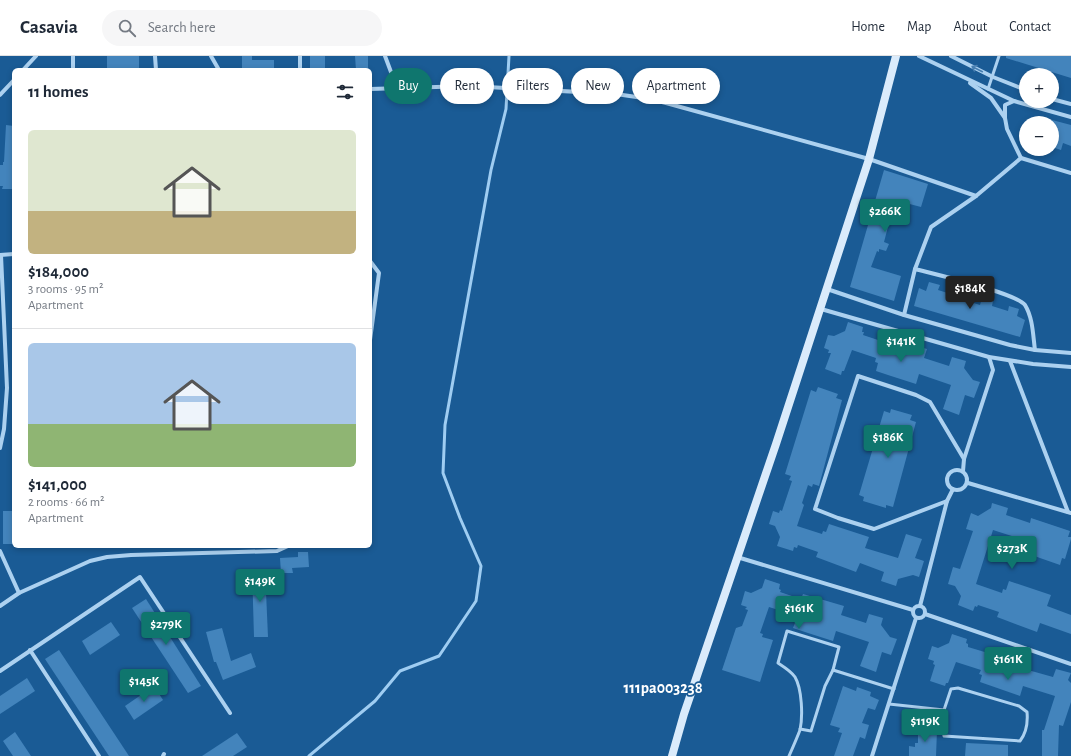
<!DOCTYPE html>
<meta charset="utf-8">
<style>
:root{--surface:#fff;--page:#f6f6f7;--text:#1f2937;--muted:#747a83;--line:#e0e1e3;--accent:#0f766e}
body{margin:0;font-family:"Alegreya Sans",sans-serif;background:var(--page);color:var(--text);height:100vh;display:flex;flex-direction:column;font-size:15px;white-space:nowrap}
*{box-sizing:border-box;margin:0}
p{font-size:13px;color:var(--muted)}
.icon{flex:none;width:22px;height:22px;fill:none;stroke:currentColor;stroke-width:2;stroke-linecap:round;stroke-linejoin:round}
.map{position:relative;flex:1;overflow:hidden}
.details{position:absolute;left:12px;top:12px;width:360px;height:480px;display:flex;flex-direction:column;background:var(--surface);border-radius:6px;box-shadow:0 2px 6px #0003}
.details>*{flex:none}
.banner{position:absolute;left:384px;top:12px;width:380px;height:36px;display:flex;gap:8px}
.fabs{position:absolute;left:1019px;top:12px;display:grid;gap:8px}
.fabs a{display:grid;place-items:center;width:40px;height:40px;border-radius:50%;background:var(--surface);box-shadow:0 2px 6px #0003;font-size:20px}
.price{position:absolute;translate:-50% -34px;padding:0 9px;border-radius:4px;background:var(--accent);color:#fff;font-size:13px;line-height:26px;filter:drop-shadow(0 1px 2px #0008)}
.price::after{content:'';position:absolute;left:50%;top:24px;width:12px;height:9px;margin-left:-6px;background:inherit;clip-path:polygon(0 0,100% 0,50% 100%)}
.price.on{background:#222;color:#fff}
ul{padding:0;list-style:none}
li{display:grid;align-content:center;gap:8px;height:212px;padding:0 16px}
li+li{border-top:1px solid var(--line)}
li span{display:grid;place-items:center;height:124px;border-radius:6px;color:#555}
li>.icon{margin-inline-start:auto}
span .icon{width:72px;height:72px;fill:#fffc;stroke-width:1}
li b{font-size:17px}
h2{display:flex;justify-content:space-between;align-items:center;height:48px;padding:0 16px;font-size:17px}
.tag{padding:0 14px;border-radius:18px;background:var(--surface);box-shadow:0 2px 6px #0003;font-size:14px;line-height:36px}
.tag.on{background:var(--accent);color:#fff}
header{display:flex;align-items:center;gap:24px;box-sizing:border-box;height:56px;padding:0 20px;background:var(--surface);border-bottom:1px solid var(--line)}
header strong{font-size:19px}
nav{display:flex;gap:22px;margin-inline-start:auto;font-size:14px}
.search{width:280px;height:36px;background:var(--page);display:flex;align-items:center;gap:10px;box-sizing:border-box;padding:0 14px;border-radius:22px;color:var(--muted);font-size:15px}
.map>svg:first-child{display:block}
.lines{fill:none;stroke-linecap:round;stroke-linejoin:round}
.stream{stroke:#9fcdf2;stroke-width:3}
.building{fill:#4384bc}
.lane{stroke:#acd1f0;stroke-width:3}
.street{stroke:#acd1f0;stroke-width:4}
.secondary{stroke:#daebfb;stroke-width:8}
.oneway{stroke:#467eb0}
.labels{text-anchor:middle;dominant-baseline:central;stroke-width:3.5;stroke-linejoin:round;paint-order:stroke}
.quarter-label{font-size:16px;font-weight:bold;fill:#fff;stroke:#1a5b95}
</style>
<header>
<strong>Casavia</strong>
<div class="search"><svg class="icon" aria-label="search" viewBox="0 0 24 24"><circle cx="10" cy="10" r="6"/><path d="M15 15l6 6"/></svg>Search here</div>
<nav><a>Home</a><a>Map</a><a>About</a><a>Contact</a></nav>
</header>
<div class="map">
<svg width="1071" height="700" viewBox="0 0 1071 700">
<rect width="100%" height="100%" fill="#1a5b95"/>
<g class="lines">
<polyline class="stream" points="309,700 375,645 400,615 439,600 476,545 481,510 460,462 443,417 445,369 491,114 506,53 509,0"/>
</g>
<g class="building">
<rect x="107" y="0" width="32" height="14"/>
<polygon points="242,0 252,0 252,4 274,4 274,14 242,14"/>
<rect x="310" y="0" width="15" height="14"/>
<polygon points="355,0 368,0 368,14 356,14"/>
<polygon points="1006,0 1071,0 1071,22 1006,2"/>
<polygon points="1052,64 1071,69 1071,90 1063,87 1061,94 1052,91"/>
<polygon points="6,69 14,70 14,133 2,133 3,130 0,130 0,109 3,109 3,106 4,106"/>
<polygon points="884,114 928,128 921,151 902,146 895,169 889,167 884,186 889,188 886,195 879,193 879,196 877,195 871,211 901,220 894,245 850,231"/>
<polygon points="929,226 940,229 938,234 954,239 956,234 966,237 964,244 980,249 982,242 993,245 992,250 1008,255 1009,250 1019,253 1017,260 1025,264 1020,281 914,250 919,232 926,235"/>
<polygon points="848,266 863,271 862,276 864,276 863,279 884,286 886,281 927,293 924,302 949,310 952,301 966,305 964,312 973,324 980,326 974,342 965,339 959,359 943,353 951,329 919,318 916,328 891,320 876,315 878,307 875,306 876,302 852,294 844,315 842,315 841,319 825,313 831,297 828,297 829,294 824,292 828,279 834,280 845,275"/>
<polygon points="818,331 838,338 836,342 842,344 819,430 813,428 812,431 808,429 802,447 804,449 797,470 822,478 823,475 826,476 829,468 869,481 865,492 898,502 906,478 922,483 915,502 924,505 919,521 913,519 898,523 896,530 881,525 884,516 860,507 856,516 816,501 818,496 798,489 797,492 794,491 793,495 777,490 780,481 775,470 769,468 773,455 779,457 780,454 782,455 792,425 789,424 791,420 785,418 811,334 816,336"/>
<polygon points="891,353 912,359 910,364 916,366 893,451 886,449 886,452 863,445 864,441 859,439 884,355 890,357"/>
<polygon points="992,447 1008,452 1006,459 1030,467 1031,462 1070,475 1068,481 1071,481 1071,483 1065,503 1062,502 1060,509 1020,495 1022,488 1020,487 1021,483 993,474 976,528 1002,537 1003,533 1006,534 1009,525 1051,539 1047,550 1071,559 1071,578 1040,567 1037,576 997,561 999,556 978,549 977,551 975,550 973,555 958,549 961,540 955,530 948,528 953,511 960,513 973,475 966,473 971,457 978,460 991,452"/>
<rect x="3" y="455" width="11" height="33"/>
<polygon points="298,496 308,496 309,511 292,512 293,517 281,517 280,502 298,501"/>
<polygon points="252,513 265,513 268,581 254,581"/>
<polygon points="765,523 780,528 779,533 781,534 780,536 801,543 803,538 844,550 841,559 866,567 869,558 883,562 881,569 890,581 897,583 891,599 882,596 876,616 860,610 869,586 836,575 833,585 808,577 793,572 796,564 792,563 794,559 769,551 760,577 763,578 762,581 773,584 760,626 722,614 736,572 742,570 748,554 745,553 747,551 741,549 745,535 751,537 762,532"/>
<polygon points="146,543 201,630 188,637 132,552"/>
<polygon points="111,566 120,579 90,599 82,585"/>
<polygon points="222,572 231,605 251,597 256,611 223,624 216,606 214,606 206,576"/>
<polygon points="952,578 967,583 966,587 968,588 968,591 988,597 990,592 1031,604 1028,614 1053,621 1056,613 1071,617 1068,624 1071,627 1071,646 1063,670 1059,669 1058,700 1042,700 1042,674 1044,674 1055,640 1023,630 1020,640 980,626 982,619 979,618 981,614 956,606 948,627 946,627 945,630 930,625 935,609 933,608 934,605 928,603 932,590 938,592 949,587"/>
<polygon points="59,594 129,700 109,700 45,603"/>
<polygon points="27,622 35,635 0,658 0,640"/>
<polygon points="154,630 163,644 134,664 125,650"/>
<polygon points="843,630 856,635 857,631 871,636 870,640 879,644 875,654 868,652 862,667 869,669 865,683 860,681 853,700 834,700 842,677 838,676 840,672 830,669"/>
<polygon points="918,670 935,671 934,675 937,675 936,700 909,700 909,690 915,691 915,687 918,687"/>
<polygon points="15,676 31,700 13,700 3,685"/>
<polygon points="237,677 247,691 233,700 202,700"/>
<polygon points="966,687 1008,689 1008,700 965,700"/>
</g>
<g class="lines">
<g class="lane">
<polyline points="988,33 999,0"/>
<path d="M889 648 944 654 951 633 958 632 1019 650 1027 656C1028 667 1027 676 1020 685L944 680 943 673 944 654"/>
<polyline points="800,673 811,675 825,630 833,614"/>
<path d="M789 700C793 691 797 682 800 674 803 660 802 633 795 621 791 615 784 611 778 607L787 575 839 591 833 614 894 633"/>
</g>
<g class="street">
<polyline points="73,0 73,14"/>
<polyline points="155,0 156,14"/>
<polyline points="211,0 219,14"/>
<polyline points="300,0 300,14"/>
<polyline points="385,0 397,32"/>
<polyline points="919,0 1014,45 1071,61"/>
<polyline points="951,0 993,21 1026,34"/>
<polyline points="23,14 36,0"/>
<polyline points="970,27 991,42 1005,62 1005,49 1014,45"/>
<polyline points="370,33 469,30 616,38 650,43 666,47 869,103 976,140"/>
<polyline points="0,39 14,24"/>
<polyline points="1052,43 1071,48"/>
<polyline points="1005,62 1007,73 1021,102"/>
<polyline points="0,199 14,198"/>
<polyline points="370,205 379,217 370,284"/>
<polyline points="827,233 904,259 1010,289 1035,294 1071,297"/>
<polyline points="821,253 989,301 1033,308 1071,311"/>
<polyline points="904,259 915,213"/>
<path d="M1035 294C1033 280 1033 262 1025 249 1016 237 934 218 915 213L931 171 976 140 1021 102 1071 117"/>
<polyline points="1010,305 1068,456"/>
<polyline points="0,392 4,373 7,332 1,199"/>
<circle cx="957" cy="424" r="10"/>
<polyline points="963,415 964,403 993,314 989,301"/>
<polyline points="968,427 1071,457"/>
<polyline points="947,445 953,433"/>
<polyline points="0,495 19,537"/>
<polyline points="737,501 913,554"/>
<circle cx="919" cy="556" r="6"/>
<polyline points="0,550 19,537 90,505 107,501 131,499 277,495 288,490"/>
<polyline points="920,550 947,445 874,473 838,462 815,453 858,320 916,339 930,346 964,403"/>
<polyline points="925,558 1071,608"/>
<polyline points="30,594 99,700"/>
<polyline points="0,615 140,521 230,657"/>
<polyline points="163,700 164,698"/>
<polyline points="872,700 916,562"/>
</g>
<polyline class="secondary" points="672,700 684,658 776,388 869,103 896,0"/>
</g>
<defs><path id="oneway-shaft" d="M-6 0H5M1.5-3L5.5 0L1.5 3" fill="none" stroke-width="1.6" stroke-linecap="round" stroke-linejoin="round"/></defs>
<use class="oneway" href="#oneway-shaft" transform="translate(977 13) rotate(-153)"/>
<g class="labels">
<g class="quarter-label">
<text x="663" y="632">111pa003238</text>
</g>
</g>
</svg>
<div class="fabs">
<a>+</a>
<a>−</a>
</div>
<b class="price" style="left:885px;top:177px">$266K</b>
<b class="price on" style="left:970px;top:254px">$184K</b>
<b class="price" style="left:901px;top:307px">$141K</b>
<b class="price" style="left:888px;top:403px">$186K</b>
<b class="price" style="left:1012px;top:514px">$273K</b>
<b class="price" style="left:260px;top:547px">$149K</b>
<b class="price" style="left:799px;top:574px">$161K</b>
<b class="price" style="left:166px;top:590px">$279K</b>
<b class="price" style="left:1008px;top:625px">$161K</b>
<b class="price" style="left:144px;top:647px">$145K</b>
<b class="price" style="left:925px;top:687px">$119K</b>
<div class="banner">
<a class="tag on">Buy</a>
<a class="tag">Rent</a>
<a class="tag">Filters</a>
<a class="tag">New</a>
<a class="tag">Apartment</a>
</div>
<section class="details">
<h2>11 homes<svg class="icon" aria-label="filters" viewBox="0 0 24 24"><path d="M4 7h16M4 17h16"/><circle cx="9" cy="7" r="2"/><circle cx="15" cy="17" r="2"/></svg></h2>
<ul>
<li><span style="background:linear-gradient(#dfe7d0 65%,#c2b280 0)"><svg class="icon" aria-label="home" viewBox="0 0 24 24"><path d="M3 11l9-7 9 7M6 9v11h12V9"/></svg></span><div><b>$184,000</b><p>3 rooms · 95 m²</p><p>Apartment</p></div></li>
<li><span style="background:linear-gradient(#a9c7e8 65%,#8fb573 0)"><svg class="icon" aria-label="home" viewBox="0 0 24 24"><path d="M3 11l9-7 9 7M6 9v11h12V9"/></svg></span><div><b>$141,000</b><p>2 rooms · 66 m²</p><p>Apartment</p></div></li>
</ul>
</section>
</div>
